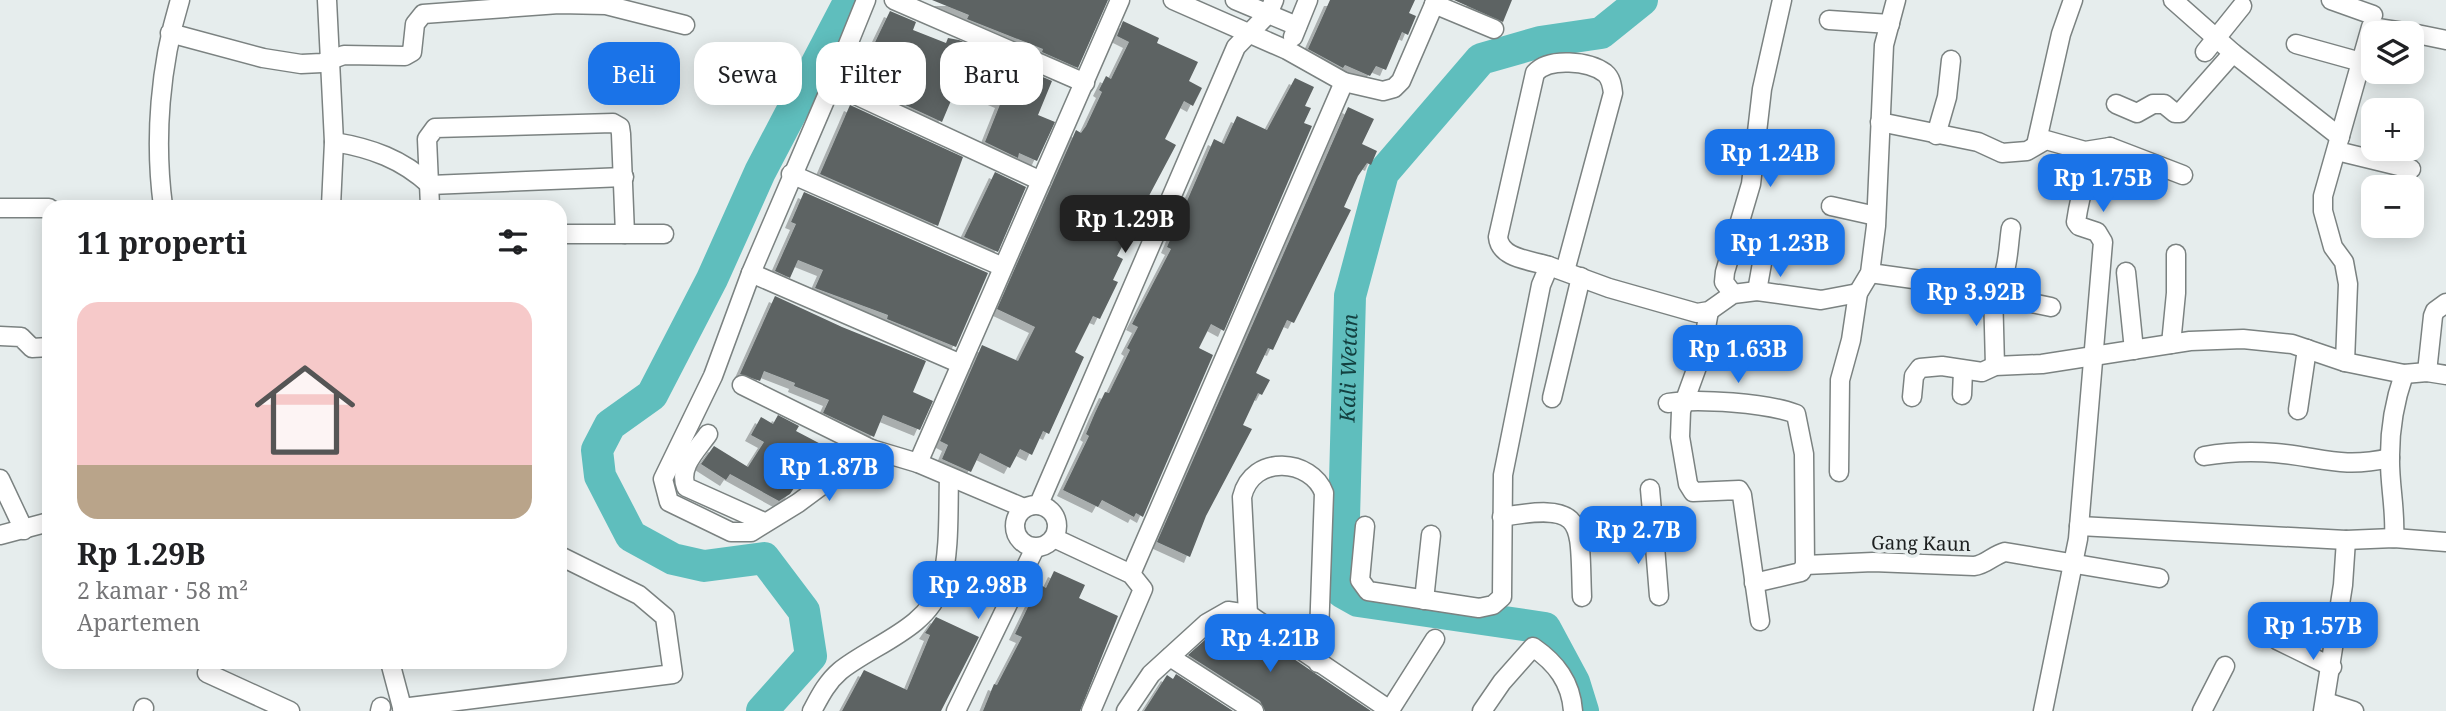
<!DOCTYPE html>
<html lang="id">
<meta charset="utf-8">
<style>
:root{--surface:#fff;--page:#f2f2f2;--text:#202124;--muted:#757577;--line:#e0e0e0;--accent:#1a73e8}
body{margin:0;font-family:"Noto Serif",serif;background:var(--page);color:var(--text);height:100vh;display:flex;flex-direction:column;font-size:26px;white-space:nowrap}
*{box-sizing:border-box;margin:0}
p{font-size:23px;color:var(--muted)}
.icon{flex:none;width:38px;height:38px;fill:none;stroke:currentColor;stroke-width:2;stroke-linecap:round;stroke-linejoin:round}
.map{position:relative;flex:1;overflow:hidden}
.panel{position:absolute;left:42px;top:200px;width:525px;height:469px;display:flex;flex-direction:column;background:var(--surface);border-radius:21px;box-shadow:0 4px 18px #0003}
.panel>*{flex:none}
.top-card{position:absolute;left:588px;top:42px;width:665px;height:63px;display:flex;gap:14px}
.buttons{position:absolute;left:2361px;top:21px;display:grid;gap:14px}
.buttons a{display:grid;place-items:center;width:63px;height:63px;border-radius:14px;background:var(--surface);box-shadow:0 4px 18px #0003;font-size:35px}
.price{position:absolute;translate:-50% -60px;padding:0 16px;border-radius:14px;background:var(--accent);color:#fff;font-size:23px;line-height:46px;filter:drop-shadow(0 2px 4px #0008)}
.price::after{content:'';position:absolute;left:50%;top:42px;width:21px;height:16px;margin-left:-10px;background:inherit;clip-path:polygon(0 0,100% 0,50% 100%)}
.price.current{background:#222;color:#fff}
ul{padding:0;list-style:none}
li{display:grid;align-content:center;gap:14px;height:371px;padding:0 35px}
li+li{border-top:2px solid var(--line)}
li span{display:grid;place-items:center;height:217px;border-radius:21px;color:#555}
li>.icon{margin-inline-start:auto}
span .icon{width:126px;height:126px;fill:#fffc;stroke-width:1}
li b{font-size:30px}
h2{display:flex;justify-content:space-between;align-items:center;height:84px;padding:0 35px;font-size:30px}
.tag{padding:0 24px;border-radius:21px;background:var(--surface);box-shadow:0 4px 18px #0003;font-size:24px;line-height:63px}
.tag.current{background:var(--accent);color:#fff}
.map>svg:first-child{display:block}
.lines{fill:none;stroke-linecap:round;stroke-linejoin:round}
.river{stroke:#5fbebd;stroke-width:32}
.building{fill:#5d6363;filter:url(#shadow)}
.minor-casing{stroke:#7b8281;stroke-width:21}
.minor{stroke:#fff;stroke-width:18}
.labels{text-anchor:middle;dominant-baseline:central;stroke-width:7;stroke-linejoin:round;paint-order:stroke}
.street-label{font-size:19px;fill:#1d2020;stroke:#e6eded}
.water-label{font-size:21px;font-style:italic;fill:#134040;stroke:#e6eded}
</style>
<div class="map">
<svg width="2446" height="711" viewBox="0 0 2446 711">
<defs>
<filter id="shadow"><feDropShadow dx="-6" dy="6" stdDeviation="0" flood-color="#0004"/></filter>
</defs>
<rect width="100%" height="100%" fill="#e6eded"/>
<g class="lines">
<g class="river">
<polyline points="762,711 811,656 804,611 764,558 704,566 673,559 631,536 600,476 597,450 610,425 652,395 712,279 760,172 850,0"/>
<path id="s1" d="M1583 711 1574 682 1545 628 1358 601 1342 592 1350 296 1383 173 1481 59 1540 42 1601 33 1642 0"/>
</g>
</g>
<g class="building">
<polygon points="932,0 1108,0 1078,68 1042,52 1043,49 967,19 969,15"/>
<polygon points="1330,0 1415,0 1409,13 1416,16 1408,35 1402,32 1386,70 1376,66 1370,76 1345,65 1343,68 1308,49"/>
<polygon points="1454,0 1512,0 1503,22"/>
<polygon points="890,11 916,22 913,30 946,43 948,38 959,40 998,57 995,64 1034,80 1036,74 1052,81 1038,115 1055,122 1037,161 1019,153 1018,158 985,142 1001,102 958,84 942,122 856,82"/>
<polygon points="1123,21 1159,38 1157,43 1198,62 1189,81 1202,88 1193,106 1184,101 1165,139 1176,145 1117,256 1123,259 1113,280 1118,282 1100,319 1093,316 1075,352 1084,357 1049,434 1043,431 1032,455 1020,449 1010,468 980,453 971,472 942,459 948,445 940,441 982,345 1018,361 1035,327 997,309 1076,130 1081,133 1086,126 1102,92 1099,90 1106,76 1111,79 1129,42 1117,36"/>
<polygon points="1295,78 1314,87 1305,106 1311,108 1304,123 1312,126 1224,331 1211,324 1199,348 1213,355 1143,517 1136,513 1134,517 1102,500 1098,507 1063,490 1089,436 1086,434 1095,413 1105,392 1109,393 1130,350 1127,348 1138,327 1132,324 1171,249 1167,247 1214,139 1224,144 1237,116 1267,130"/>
<polygon points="850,105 963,157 938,226 820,174"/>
<polygon points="1348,107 1374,119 1362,144 1377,151 1371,165 1367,163 1358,176 1344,207 1351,210 1294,323 1287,320 1273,350 1268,348 1256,373 1270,380 1262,395 1258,393 1243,425 1252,429 1206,516 1190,557 1157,542"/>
<polygon points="995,172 1026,187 998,252 964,237"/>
<polygon points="804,192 988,273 956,347 887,319 888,315 815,288 823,270 798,260 790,278 775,271 796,224 791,222"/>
<polygon points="775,296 842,327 926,361 913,392 933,401 920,430 883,415 874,437 823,413 829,400 794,386 795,383 764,371 760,381 740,374"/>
<polygon points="778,415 799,426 796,431 834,451 824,469 808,481 801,478 790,494 779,501 730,474 726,480 701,464 714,446 748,467 764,442 751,435 761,417 773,424"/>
<polygon points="1054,571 1085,585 1079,598 1118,616 1080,711 983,711 994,684 997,685 1022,637 1015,634 1039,584 1046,588"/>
<polygon points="936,617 979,637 941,711 842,711 864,670 907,690 930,635 925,633"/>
<polygon points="1230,623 1244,625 1256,633 1253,638 1276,653 1279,649 1371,711 1265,711 1260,701 1188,655 1207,638 1212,641 1219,629"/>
<polygon points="1176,674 1233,711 1144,711 1167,675 1173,679"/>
</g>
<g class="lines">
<g class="minor-casing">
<g id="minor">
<polyline points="327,0 334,142 331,206"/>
<polyline points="866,0 832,84 1041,181"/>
<polyline points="894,0 1085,83"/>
<polyline points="1173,0 1287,50 1344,82 1383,91 1394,88 1401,81 1436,0"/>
<polyline points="1235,0 1297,26"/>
<polyline points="2173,0 2233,53 2340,137"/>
<polyline points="2331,0 2373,15"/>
<polyline points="1434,4 1494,29"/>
<polyline points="1829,20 1890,24"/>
<polyline points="170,33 263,58 301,64 322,63 344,55 405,56 412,52 415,24 423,14 559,4 606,5 685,25"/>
<polyline points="2412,33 2446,40"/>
<polyline points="1293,37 1308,0"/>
<polyline points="2296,44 2361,62"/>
<polyline points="2205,52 2242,6"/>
<polyline points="832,84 751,273 713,376 663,479 669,502 731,532 751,532 798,503 871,449"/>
<polyline points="2116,104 2137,113 2153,104 2164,104 2175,113 2180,113 2233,53"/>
<path d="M1880 122 1978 142 2002 153 2027 151 2046 140 2085 151 2110 147C2087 164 2080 195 2076 222L2079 226 2097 232 2103 242 2078 539 2043 711"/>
<polyline points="1936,135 1947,97 1951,60"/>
<path d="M334 142C371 148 402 159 430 185L624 177"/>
<polyline points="2036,145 2061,34 2073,0"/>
<polyline points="2110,147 2183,175"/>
<polyline points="2337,151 2411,169"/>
<polyline points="791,174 1003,267"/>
<path d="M163 206C154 139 160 65 180 0"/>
<polyline points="430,206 427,139 435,128 613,123 620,127 621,134 625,234"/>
<polyline points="1831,206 1876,216"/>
<polyline points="0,208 49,208"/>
<polyline points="560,234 664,234"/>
<path d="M1549 266C1531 260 1500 259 1498 237L1535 73C1549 57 1589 61 1605 73 1611 78 1612 85 1613 93L1565 271"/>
<polyline points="2126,272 2134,350"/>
<polyline points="751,273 961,364"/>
<polyline points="1870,273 1993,290"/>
<polyline points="1993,290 1995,366"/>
<path d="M1993 290C2009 280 2008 245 2011 228"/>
<polyline points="1757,291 1768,230"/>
<polyline points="1733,294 1724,282 1725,272 1751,184 1762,89 1782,0"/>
<polyline points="1993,295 2051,307"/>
<polyline points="1709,311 1701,356 1681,411 1680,437 1688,484 1693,492 1739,490 1742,495 1760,621"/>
<polyline points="0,336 21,337 32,348 49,347"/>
<polyline points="2171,344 2176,293 2176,254"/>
<polyline points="2345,362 2348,284 2344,262 2333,247 2323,211 2323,196 2371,27 2410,33"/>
<polyline points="2427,372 2433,316 2435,311 2446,303"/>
<polyline points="742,385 871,449 918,463 1024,508"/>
<polyline points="1962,395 1963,371"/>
<polyline points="1912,397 1914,376 1920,368 1942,366 1982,372 1995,366 2042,364 2190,341 2243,339 2292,344 2345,362 2404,374 2427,372 2446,375"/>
<polyline points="1552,398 1581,277"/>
<path d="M1668 403C1698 398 1767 403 1796 414L1804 454 1805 565 1801 572 1754 583"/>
<polyline points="2298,410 2307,349"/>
<path d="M708 434C697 450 678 467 686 487L764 522"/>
<path d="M2204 456C2227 452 2252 451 2275 453 2322 457 2340 469 2390 458"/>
<polyline points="918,463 1120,0"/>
<polyline points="1839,472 1840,380 1851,340 1858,293 1870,273 1876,226 1884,45 1896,0"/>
<polyline points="0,479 24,530"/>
<polyline points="1039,504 1236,47 1268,14 1274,0"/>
<circle cx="1036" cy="526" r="21"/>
<path d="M1502 517C1588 502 1579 522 1582 597"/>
<polyline points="1365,526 1360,580 1368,591 1479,608 1493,605 1502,597 1503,475 1541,285 1549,266 1609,288 1697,313 1709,311 1733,294 1757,291 1821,300 1858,293"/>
<polyline points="2079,526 2346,540 2394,538 2446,542"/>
<polyline points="1579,531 1588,535 1654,534 1650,489"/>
<polyline points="1654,534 1659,596"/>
<polyline points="0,535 49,522"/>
<polyline points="1054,538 1131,574 1143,589 1091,711"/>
<path d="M2394 538C2396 510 2389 483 2390 455 2390 427 2395 400 2404 374"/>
<path d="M1805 565 1873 562 1974 566C1986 565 1993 555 2005 552L2159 578"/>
<polyline points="1131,574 1344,82"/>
<polyline points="1424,600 1431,535"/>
<path d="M1248 614 1242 497C1252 453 1312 459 1324 493L1318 663"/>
<polyline points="2277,640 2332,667"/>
<polyline points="1170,657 1254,711"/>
<polyline points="390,662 403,711"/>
<polyline points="207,673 290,711"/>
<polyline points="2326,702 2354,711"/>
<polyline points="402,708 673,674 665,617 639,595 560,556"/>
<polyline points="1390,710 1435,639"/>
<polyline points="143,711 144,708"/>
<polyline points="380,711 381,707"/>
<path d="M812 711C820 696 827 682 840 671 872 645 929 628 941 585 950 551 948 512 949 477"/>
<polyline points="956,711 1035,548"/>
<polyline points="1126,711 1151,674 1207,623 1228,611 1248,614 1391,711"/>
<path d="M1482 711 1502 682 1533 647C1556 663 1571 682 1573 711"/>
<polyline points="2202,711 2225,666"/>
<polyline points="2323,711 2343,585 2346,540"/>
</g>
</g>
<use href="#minor" class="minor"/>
</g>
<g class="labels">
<g class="street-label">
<text transform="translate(1921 543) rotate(1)">Gang Kaun</text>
</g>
<g class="water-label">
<text stroke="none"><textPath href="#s1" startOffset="523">Kali Wetan</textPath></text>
</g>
</g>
</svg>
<div class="buttons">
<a><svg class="icon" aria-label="layers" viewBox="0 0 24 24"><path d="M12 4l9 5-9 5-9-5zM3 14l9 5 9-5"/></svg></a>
<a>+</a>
<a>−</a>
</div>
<b class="price" style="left:1770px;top:189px">Rp 1.24B</b>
<b class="price" style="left:2103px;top:214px">Rp 1.75B</b>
<b class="price current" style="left:1125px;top:255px">Rp 1.29B</b>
<b class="price" style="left:1780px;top:279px">Rp 1.23B</b>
<b class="price" style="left:1976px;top:328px">Rp 3.92B</b>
<b class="price" style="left:1738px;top:385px">Rp 1.63B</b>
<b class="price" style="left:829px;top:503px">Rp 1.87B</b>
<b class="price" style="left:1638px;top:566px">Rp 2.7B</b>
<b class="price" style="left:978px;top:621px">Rp 2.98B</b>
<b class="price" style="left:2313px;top:662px">Rp 1.57B</b>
<b class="price" style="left:1270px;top:674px">Rp 4.21B</b>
<div class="top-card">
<a class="tag current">Beli</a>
<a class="tag">Sewa</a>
<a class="tag">Filter</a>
<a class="tag">Baru</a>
</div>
<section class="panel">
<h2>11 properti<svg class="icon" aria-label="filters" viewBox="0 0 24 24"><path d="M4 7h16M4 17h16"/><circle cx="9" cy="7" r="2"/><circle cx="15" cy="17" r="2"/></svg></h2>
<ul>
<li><span style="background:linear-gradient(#f6c9c9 75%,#b9a48a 0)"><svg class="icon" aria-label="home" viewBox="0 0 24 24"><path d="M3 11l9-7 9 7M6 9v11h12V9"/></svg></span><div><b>Rp 1.29B</b><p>2 kamar · 58 m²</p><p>Apartemen</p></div></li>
</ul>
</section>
</div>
